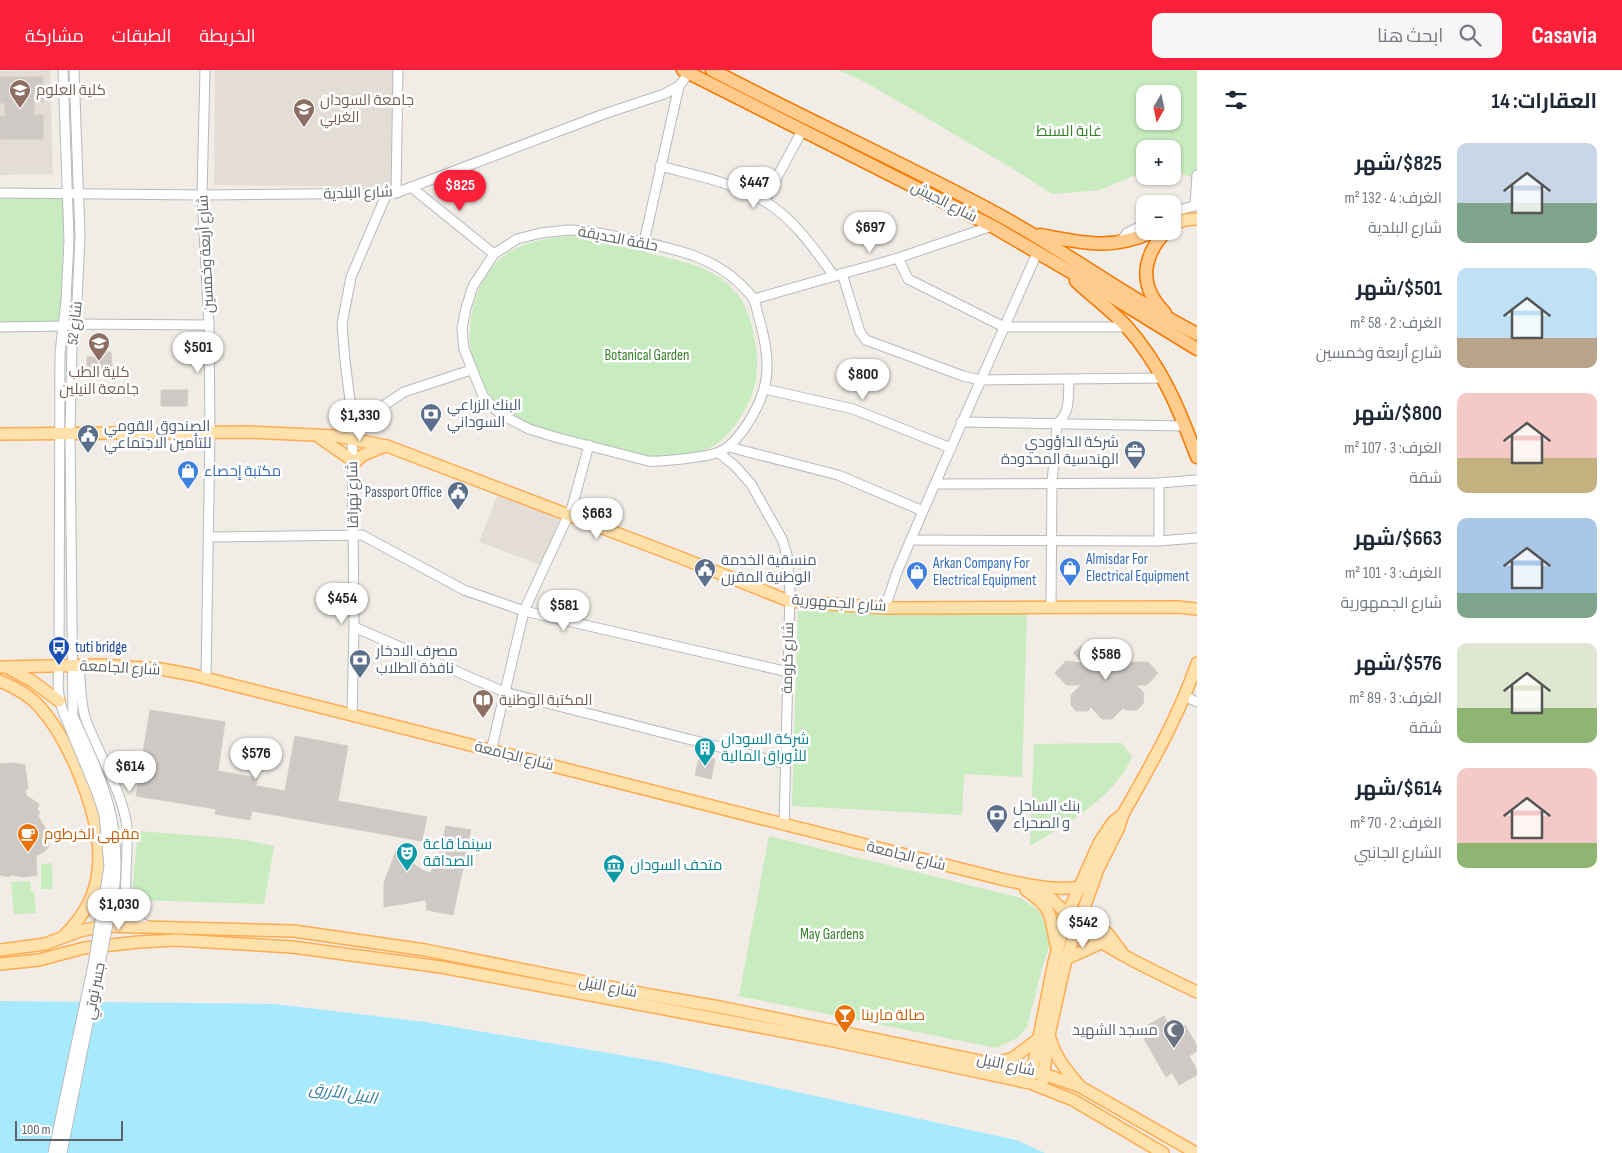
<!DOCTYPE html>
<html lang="ar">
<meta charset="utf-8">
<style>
:root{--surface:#fff;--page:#f6f6f7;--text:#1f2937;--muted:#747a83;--accent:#fc203b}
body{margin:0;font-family:"Sofia Sans Condensed",Cairo,sans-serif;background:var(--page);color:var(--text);direction:rtl;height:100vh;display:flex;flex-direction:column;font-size:19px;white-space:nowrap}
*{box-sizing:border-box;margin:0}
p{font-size:16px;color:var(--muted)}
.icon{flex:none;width:28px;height:28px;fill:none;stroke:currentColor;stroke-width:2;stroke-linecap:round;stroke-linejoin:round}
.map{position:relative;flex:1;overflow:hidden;direction:ltr}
.sheet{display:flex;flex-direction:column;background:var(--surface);width:425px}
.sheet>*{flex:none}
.needle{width:32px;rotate:189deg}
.tools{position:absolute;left:1136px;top:15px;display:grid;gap:10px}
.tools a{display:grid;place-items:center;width:45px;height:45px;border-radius:10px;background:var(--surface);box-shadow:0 1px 4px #0004;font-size:25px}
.scale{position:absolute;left:15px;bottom:12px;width:108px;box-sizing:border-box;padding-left:5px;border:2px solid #5d6367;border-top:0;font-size:14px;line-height:18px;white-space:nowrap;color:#5d6367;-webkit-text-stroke:4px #fff;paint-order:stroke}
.price{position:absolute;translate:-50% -42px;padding:0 11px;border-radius:18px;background:#fff;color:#222;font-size:16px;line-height:32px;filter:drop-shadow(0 1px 2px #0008)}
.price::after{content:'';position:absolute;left:50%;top:30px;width:15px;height:11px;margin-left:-8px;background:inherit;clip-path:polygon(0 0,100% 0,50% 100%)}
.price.selected{background:var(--accent);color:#fff}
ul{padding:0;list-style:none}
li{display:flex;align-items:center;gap:15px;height:125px;padding:0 25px}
li span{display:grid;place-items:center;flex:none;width:140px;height:100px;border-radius:10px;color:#555}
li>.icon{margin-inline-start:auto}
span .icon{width:60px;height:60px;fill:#fffc;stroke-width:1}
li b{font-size:21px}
h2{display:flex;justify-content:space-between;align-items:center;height:60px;padding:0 25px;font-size:21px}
header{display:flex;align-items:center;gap:30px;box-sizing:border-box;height:70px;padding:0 25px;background:var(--accent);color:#fff}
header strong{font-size:24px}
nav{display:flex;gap:28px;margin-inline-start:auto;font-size:18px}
.search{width:350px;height:45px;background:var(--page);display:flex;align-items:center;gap:12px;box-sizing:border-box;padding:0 18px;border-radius:10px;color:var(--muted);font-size:19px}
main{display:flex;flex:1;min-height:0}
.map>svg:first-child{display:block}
.education{fill:#e3ddd6}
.green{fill:#c8ebbf;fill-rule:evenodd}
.water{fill:#a7eaff}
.building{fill:#cec9c4;stroke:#d6ccc2}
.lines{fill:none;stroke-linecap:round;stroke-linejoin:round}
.minor-casing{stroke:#b6babd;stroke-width:11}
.major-casing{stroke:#ffab50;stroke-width:14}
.highway-casing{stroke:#f67800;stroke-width:15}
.minor{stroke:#fff;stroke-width:9}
.major{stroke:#ffe1ac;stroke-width:11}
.highway{stroke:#ffcc8e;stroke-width:12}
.minor-bridge-casing{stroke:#b6babd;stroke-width:11;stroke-linecap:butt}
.minor-bridge{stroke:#fff;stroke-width:9}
.labels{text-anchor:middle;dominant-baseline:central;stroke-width:5;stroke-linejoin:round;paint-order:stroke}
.education-label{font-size:15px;fill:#785e54;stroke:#fff;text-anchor:start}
.park-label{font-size:15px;fill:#37802a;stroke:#fff}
.street-label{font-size:15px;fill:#5d6367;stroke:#fff}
.service-label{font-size:15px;fill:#4e5e75;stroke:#fff;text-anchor:start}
.shop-label{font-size:15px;fill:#366cbe;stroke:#fff;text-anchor:start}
.transit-label{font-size:15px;fill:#164399;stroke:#fff;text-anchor:start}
.culture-label{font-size:15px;fill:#0d838f;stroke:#fff;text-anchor:start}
.food-label{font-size:15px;fill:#c56008;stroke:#fff;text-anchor:start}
.worship-label{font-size:15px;fill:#5b616d;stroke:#fff;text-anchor:end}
.water-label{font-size:16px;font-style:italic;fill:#307ea0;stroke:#fff}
</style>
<header>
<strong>Casavia</strong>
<div class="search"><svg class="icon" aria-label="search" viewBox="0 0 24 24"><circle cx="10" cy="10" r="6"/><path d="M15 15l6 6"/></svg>ابحث هنا</div>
<nav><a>الخريطة</a><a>الطبقات</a><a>مشاركة</a></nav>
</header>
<main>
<section class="sheet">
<h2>العقارات: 14<svg class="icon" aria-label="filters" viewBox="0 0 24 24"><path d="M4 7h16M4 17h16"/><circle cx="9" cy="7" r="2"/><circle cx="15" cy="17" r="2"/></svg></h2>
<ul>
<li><span style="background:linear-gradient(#c9d6e8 60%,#7fa58c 0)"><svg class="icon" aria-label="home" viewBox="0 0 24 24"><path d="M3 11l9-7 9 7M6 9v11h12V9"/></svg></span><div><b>$825/شهر</b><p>الغرف: 4 · 132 m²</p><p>شارع البلدية</p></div></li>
<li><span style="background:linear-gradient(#bfe0f5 70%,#b9a48a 0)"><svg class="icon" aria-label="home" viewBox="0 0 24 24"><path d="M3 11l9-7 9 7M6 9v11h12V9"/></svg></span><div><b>$501/شهر</b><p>الغرف: 2 · 58 m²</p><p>شارع أربعة وخمسين</p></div></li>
<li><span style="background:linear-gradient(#f6c9c9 65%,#c2b280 0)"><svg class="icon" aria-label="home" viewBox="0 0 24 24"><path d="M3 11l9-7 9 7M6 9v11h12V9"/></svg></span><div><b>$800/شهر</b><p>الغرف: 3 · 107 m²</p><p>شقة</p></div></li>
<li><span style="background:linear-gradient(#a9c7e8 75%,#7fa58c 0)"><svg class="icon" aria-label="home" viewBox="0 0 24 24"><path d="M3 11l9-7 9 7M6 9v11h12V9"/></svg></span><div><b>$663/شهر</b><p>الغرف: 3 · 101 m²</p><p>شارع الجمهورية</p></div></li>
<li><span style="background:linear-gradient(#dfe7d0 65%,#8fb573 0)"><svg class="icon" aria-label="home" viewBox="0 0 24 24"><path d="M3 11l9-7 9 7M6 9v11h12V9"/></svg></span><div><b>$576/شهر</b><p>الغرف: 3 · 89 m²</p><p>شقة</p></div></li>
<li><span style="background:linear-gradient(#f6c9c9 75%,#8fb573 0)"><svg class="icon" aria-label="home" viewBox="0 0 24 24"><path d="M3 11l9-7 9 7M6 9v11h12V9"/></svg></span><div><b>$614/شهر</b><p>الغرف: 2 · 70 m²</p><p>الشارع الجانبي</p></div></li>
</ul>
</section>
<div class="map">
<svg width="1197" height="1083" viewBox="0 0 1197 1083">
<rect width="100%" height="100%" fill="#f1ece5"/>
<g class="education">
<polygon points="50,0 53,104 0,105 0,1"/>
<polygon points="215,0 394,0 393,117 214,115"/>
<polygon points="498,424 560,448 541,495 479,472"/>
</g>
<g class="green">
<path d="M838 0H1197V110L1173 99 1172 79H1145V101L1100 120 1052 124 1017 101 867 13ZM1145 24H1172V51H1145Z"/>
<polygon points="0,127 65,129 60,254 0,254"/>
<path d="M568 166C596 168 622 176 648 183 674 190 703 194 724 211 737 221 745 233 749 247 762 288 761 321 735 355 729 363 720 373 711 377 696 384 675 386 659 387 634 387 607 377 583 370 565 365 545 361 528 353 476 330 459 279 476 227 492 180 524 171 568 166Z"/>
<polygon points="798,541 1027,542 1022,707 964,704 962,745 792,736"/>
<path d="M1122 673 1132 687C1113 729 1068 753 1030 776L1034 674Z"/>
<polygon points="138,761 239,769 274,776 264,834 139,830 132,825"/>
<polygon points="769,766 1021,828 1040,842 1048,861 1049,878 1041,902 1027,957 1017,968 996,978 739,926"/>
<polygon points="52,793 53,819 41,819 41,794"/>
<polygon points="30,811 31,821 34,822 36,843 14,844 11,812"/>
</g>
<polygon class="water" points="0,931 275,934 425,952 661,992 1016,1070 1045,1083 0,1083"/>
<g class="building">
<polygon points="0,7 43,7 43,32 34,32 34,45 43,45 43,69 0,69 0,46 5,46 5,33 0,33"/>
<polygon points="96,282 111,282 112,297 87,298 87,287 96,287"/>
<polygon points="161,320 188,320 187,336 161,336"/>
<polygon points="1081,576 1090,585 1099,577 1116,577 1130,592 1148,592 1158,603 1147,615 1136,615 1144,623 1143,634 1137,640 1126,640 1123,638 1112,649 1102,649 1091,637 1088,641 1076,641 1071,635 1071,625 1081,615 1066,615 1055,603 1066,591 1083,593 1073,583"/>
<polygon points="150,640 225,652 218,701 257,708 256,716 285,721 295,666 348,676 338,731 427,747 422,771 252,741 250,750 215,744 216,739 136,726"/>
<polygon points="700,685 715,689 711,709 695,705"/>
<polygon points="13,693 25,695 28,718 25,721 27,726 39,734 37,740 40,742 38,746 46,759 49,776 45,781 36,786 37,805 23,807 10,805 9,807 0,805 0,694"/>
<polygon points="446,756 471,760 453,845 427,840 426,830 384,837 384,813 396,781 422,800 430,803 438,791"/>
<polygon points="1164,946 1167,952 1172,949 1178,959 1185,955 1197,976 1197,981 1189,986 1197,1000 1197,1005 1179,1015 1172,1003 1166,1007 1144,969 1149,966 1144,957"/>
</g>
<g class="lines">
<g class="minor-casing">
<g id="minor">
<path d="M63 0 69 170 66 231 60 283 59 596C57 616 58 632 67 651"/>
<polyline points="205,0 202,125 209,255 210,362 206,609"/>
<path d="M660 96C694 105 732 112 763 130 793 148 814 178 834 206"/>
<polyline points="411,117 494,184"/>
<polyline points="0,123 202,125 396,123 604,44 664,24 679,16 689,3"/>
<polyline points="396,123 398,0"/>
<polyline points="764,131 802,61"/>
<polyline points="1195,135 1197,105"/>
<polyline points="1172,142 1197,135"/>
<path d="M568 160C590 160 610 165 632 170 677 179 722 188 752 227 756 232 757 241 759 248 772 293 771 320 744 359 737 368 730 378 719 382 708 387 661 392 648 391L555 367 529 359 500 344 483 326 464 279 462 258 466 238 473 216 494 184 517 169 541 163Z"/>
<polyline points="644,172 679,16"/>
<polyline points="1120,172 1127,163 1145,154"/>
<polyline points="898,188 908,209 1004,257 1127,257"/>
<polyline points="842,203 860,262 866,270 963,306 980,310 1164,308"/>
<polyline points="754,229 898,188 992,156"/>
<polyline points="0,257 63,256 74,254 209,255"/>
<polyline points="765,319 853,339 951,378"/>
<polyline points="961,352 1185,356"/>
<polyline points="352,357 404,322 471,300"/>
<polyline points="729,377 838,405 923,441"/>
<polyline points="719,383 735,396 751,414 782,469 787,485 790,522 784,755"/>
<polyline points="1159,413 1159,471"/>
<polyline points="935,414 1159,413 1197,410"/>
<polyline points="210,467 362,465 464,520 524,541 788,602"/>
<polyline points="911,470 1159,471 1197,468"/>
<path d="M1051 537 1052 413 1057 354C1071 342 1068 326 1069 309"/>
<polyline points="885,538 897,502 923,441 1037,183"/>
<polyline points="354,557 504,622 786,694"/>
<path d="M79 596C81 615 80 635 87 653 100 687 122 720 127 757 129 775 122 830 128 841 131 848 142 853 149 857"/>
<polyline points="1184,626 1197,632"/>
<polyline points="352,645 354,557 352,346 345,291 342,254 351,207 387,123"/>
<polyline points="73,646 70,362 72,277 77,232 80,165 74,0"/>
<polyline points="491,681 524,541 572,437 589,375"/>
</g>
</g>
<g class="major-casing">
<g id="major">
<polyline points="1172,155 1185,150 1197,149"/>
<polyline points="0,364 251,362 336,366 387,376 679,487 789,531 885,538 1178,537 1197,539"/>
<polyline points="319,367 352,390"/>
<polyline points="352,395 363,385 385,376"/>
<path d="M0 597 100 595 161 599 193 605 1005 810C1033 816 1066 823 1093 814"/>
<polyline points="8,598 32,611 59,631"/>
<path d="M0 611C14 617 28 624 38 635 71 671 104 752 98 800 96 826 82 848 64 866"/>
<path d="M1034 818C1057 827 1066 849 1086 862 1120 886 1160 904 1197 922"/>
<path d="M1026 820C1053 839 1050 844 1056 875"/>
<polyline points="1083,843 1108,864 1121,881"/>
<polyline points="0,880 45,874 80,861 104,856 294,861 425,880 650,925 720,937 1043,1004 1079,1016 1196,1083"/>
<polyline points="1066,889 1101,873"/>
<polyline points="0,894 39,890 84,878 139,872 176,870 292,877 441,897 829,970 1030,1013 1073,1030 1163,1083"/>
<path d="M1050 968C1055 987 1066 1000 1078 1014"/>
<polyline points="998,993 1013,988 1037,970"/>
<polyline points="1031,1007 1054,892 1067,845 1099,773 1113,752 1123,744"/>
<path d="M1043 1010 1049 965 1066 889 1098 799 1119 757 1123 744C1151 695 1179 646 1197 593"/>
</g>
</g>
<g class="highway-casing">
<g id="highway">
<polyline points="683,0 992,156 1093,215 1197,279"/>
<path d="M712 0C807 50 905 94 999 145 1067 182 1129 229 1197 264"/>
<path d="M1040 165C1083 173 1112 181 1154 161"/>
<path d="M1076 211C1093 227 1112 241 1127 257 1162 297 1179 339 1197 387"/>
<path d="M1165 243C1138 216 1142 187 1166 161"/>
</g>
</g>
<use href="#minor" class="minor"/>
<use href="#major" class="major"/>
<use href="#highway" class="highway"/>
<g class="minor-bridge-casing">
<g id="minor-bridge">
<polyline points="53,1083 93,895 109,796 104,745 97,723 67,651"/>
<path d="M62 1083 114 824C123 752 102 710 73 646"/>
</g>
</g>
<use href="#minor-bridge" class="minor-bridge"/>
</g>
<defs>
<g id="university-pin" transform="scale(1.125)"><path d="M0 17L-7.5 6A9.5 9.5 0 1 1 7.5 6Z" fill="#8d6e63" stroke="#fff"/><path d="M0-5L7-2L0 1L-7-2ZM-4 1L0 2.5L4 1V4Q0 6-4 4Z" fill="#fff"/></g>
<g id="bank-pin" transform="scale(1.125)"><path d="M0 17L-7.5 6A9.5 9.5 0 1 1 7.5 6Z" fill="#5c6f8a" stroke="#fff"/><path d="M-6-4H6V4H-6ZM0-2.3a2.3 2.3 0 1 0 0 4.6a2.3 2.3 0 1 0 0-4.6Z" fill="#fff"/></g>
<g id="civic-pin" transform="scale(1.125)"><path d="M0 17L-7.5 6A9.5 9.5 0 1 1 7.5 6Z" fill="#5c6f8a" stroke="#fff"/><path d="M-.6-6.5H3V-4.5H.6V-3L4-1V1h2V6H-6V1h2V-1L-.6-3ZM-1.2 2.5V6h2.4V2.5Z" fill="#fff"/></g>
<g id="office-pin" transform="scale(1.125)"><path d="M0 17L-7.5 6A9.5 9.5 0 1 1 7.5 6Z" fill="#5c6f8a" stroke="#fff"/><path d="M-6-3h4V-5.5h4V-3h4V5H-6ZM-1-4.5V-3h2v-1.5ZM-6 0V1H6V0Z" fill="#fff"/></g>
<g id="shop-pin" transform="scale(1.125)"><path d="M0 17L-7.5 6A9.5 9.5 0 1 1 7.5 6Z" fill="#3f7fe0" stroke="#fff"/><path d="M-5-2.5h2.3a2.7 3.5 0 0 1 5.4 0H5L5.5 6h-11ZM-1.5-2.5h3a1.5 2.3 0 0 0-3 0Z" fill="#fff"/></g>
<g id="bus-pin" transform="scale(1.125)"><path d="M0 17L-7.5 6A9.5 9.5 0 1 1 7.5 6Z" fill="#1a4fb4" stroke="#fff"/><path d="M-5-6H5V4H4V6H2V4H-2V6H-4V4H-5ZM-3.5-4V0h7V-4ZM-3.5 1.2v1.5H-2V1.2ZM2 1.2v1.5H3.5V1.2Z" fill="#fff"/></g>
<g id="library-pin" transform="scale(1.125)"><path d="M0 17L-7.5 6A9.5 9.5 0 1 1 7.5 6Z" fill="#8d6e63" stroke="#fff"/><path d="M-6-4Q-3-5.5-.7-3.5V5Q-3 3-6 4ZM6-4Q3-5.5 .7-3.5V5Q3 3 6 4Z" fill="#fff"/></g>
<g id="building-pin" transform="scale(1.125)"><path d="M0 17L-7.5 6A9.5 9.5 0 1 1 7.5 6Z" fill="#0f9aa8" stroke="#fff"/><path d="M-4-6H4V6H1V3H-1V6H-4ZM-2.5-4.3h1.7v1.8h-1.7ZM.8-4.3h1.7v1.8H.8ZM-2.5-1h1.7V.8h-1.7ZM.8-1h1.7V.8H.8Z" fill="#fff"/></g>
<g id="cafe-pin" transform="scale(1.125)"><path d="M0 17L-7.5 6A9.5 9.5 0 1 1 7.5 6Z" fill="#e8710a" stroke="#fff"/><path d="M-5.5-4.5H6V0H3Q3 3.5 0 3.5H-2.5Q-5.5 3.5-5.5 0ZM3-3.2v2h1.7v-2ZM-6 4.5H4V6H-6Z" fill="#fff"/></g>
<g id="theatre-pin" transform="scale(1.125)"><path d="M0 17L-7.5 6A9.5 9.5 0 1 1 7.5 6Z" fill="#0f9aa8" stroke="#fff"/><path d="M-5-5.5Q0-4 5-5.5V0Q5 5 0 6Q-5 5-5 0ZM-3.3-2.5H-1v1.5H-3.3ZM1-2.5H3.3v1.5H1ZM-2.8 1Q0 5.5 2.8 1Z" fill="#fff"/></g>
<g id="museum-pin" transform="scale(1.125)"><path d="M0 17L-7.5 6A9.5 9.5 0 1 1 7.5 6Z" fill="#0f9aa8" stroke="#fff"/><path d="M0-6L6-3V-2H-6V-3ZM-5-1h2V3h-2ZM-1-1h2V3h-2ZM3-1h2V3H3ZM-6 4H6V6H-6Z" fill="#fff"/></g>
<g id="bar-pin" transform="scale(1.125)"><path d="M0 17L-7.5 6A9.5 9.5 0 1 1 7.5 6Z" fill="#e8710a" stroke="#fff"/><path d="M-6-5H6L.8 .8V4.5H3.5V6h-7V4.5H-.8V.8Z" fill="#fff"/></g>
<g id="mosque-pin" transform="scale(1.125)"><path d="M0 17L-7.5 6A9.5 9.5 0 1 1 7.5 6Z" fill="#6b7280" stroke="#fff"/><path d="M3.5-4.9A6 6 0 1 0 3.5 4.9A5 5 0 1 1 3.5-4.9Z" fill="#fff"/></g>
</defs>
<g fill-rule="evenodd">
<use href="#university-pin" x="20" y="20"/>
<use href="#university-pin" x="304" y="39"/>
<use href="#university-pin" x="99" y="273"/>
<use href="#bank-pin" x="431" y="344"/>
<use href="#civic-pin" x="88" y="365"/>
<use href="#office-pin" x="1135" y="381"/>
<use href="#shop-pin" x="188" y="401"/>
<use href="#civic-pin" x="458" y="422"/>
<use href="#shop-pin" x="1070" y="498"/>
<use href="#civic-pin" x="705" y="499"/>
<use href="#shop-pin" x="917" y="502"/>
<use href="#bus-pin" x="59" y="577"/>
<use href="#bank-pin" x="360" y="590"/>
<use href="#library-pin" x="483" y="630"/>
<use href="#building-pin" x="705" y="678"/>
<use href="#bank-pin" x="997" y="745"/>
<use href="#cafe-pin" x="28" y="764"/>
<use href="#theatre-pin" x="407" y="783"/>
<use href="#museum-pin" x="614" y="795"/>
<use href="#bar-pin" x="845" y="945"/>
<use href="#mosque-pin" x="1174" y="960"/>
</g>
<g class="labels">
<g class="education-label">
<text x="36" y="20">كلية العلوم</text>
<text x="320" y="30">جامعة السودان<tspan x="320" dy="17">الغربي</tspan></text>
<text x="99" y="302" text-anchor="middle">كلية الطب<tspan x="99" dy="17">جامعة النيلين</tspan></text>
<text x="499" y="630">المكتبة الوطنية</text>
</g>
<g class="park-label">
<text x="1069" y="61">غابة السنط</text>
<text x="647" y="285">Botanical Garden</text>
<text x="832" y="864">May Gardens</text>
</g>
<g class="street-label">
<text transform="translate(358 123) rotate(-2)">شارع البلدية</text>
<text transform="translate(944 132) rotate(27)">شارع الجيش</text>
<text transform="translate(618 169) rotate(11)">حلقة الحديقة</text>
<text transform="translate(206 184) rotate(-93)">شارع أربعة وخمسين</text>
<text transform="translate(75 253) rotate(-84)">شارع 52</text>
<text transform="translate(353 425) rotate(-91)">شارع تهراقا</text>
<text transform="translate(839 533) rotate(4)">شارع الجمهورية</text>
<text transform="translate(788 588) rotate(-89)">شارع كرومة</text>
<text transform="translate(120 598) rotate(3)">شارع الجامعة</text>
<text transform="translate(514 686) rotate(14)">شارع الجامعة</text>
<text transform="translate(906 786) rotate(14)">شارع الجامعة</text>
<text transform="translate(608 917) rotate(11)">شارع النيل</text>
<text transform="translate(95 921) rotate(-79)">جسر توتي</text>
<text transform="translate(1006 995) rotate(12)">شارع النيل</text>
</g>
<g class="service-label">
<text x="447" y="335">البنك الزراعي<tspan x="447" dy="17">السوداني</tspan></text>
<text x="104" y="356">الصندوق القومي<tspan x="104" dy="17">للتأمين الاجتماعي</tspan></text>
<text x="1119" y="372" text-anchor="end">شركة الداؤودي<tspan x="1119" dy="17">الهندسية المحدودة</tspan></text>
<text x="442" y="422" text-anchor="end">Passport Office</text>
<text x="721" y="490">منسقية الخدمة<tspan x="721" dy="17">الوطنية المقرن</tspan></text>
<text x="376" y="581">مصرف الادخار<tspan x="376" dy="17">نافذة الطلاب</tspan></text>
<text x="1013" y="736">بنك الساحل<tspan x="1013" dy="17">و الصحراء</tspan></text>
</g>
<g class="shop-label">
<text x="204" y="401">مكتبة إحصاء</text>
<text x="1086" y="489">Almisdar For<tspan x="1086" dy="17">Electrical Equipment</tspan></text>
<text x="933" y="493">Arkan Company For<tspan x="933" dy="17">Electrical Equipment</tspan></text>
</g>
<g class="transit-label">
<text x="75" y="577">tuti bridge</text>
</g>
<g class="culture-label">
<text x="721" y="669">شركة السودان<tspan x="721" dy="17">للأوراق المالية</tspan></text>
<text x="423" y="774">سينما قاعة<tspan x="423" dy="17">الصداقة</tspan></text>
<text x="630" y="795">متحف السودان</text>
</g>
<g class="food-label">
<text x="44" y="764">مقهى الخرطوم</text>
<text x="861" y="945">صالة مارينا</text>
</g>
<g class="worship-label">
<text x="1158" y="960">مسجد الشهيد</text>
</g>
<g class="water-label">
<text transform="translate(343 1024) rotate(9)">النيل الأزرق</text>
</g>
</g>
</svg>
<div class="tools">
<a><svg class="needle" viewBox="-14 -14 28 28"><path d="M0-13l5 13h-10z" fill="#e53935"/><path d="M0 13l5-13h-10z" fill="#747a83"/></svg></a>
<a>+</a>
<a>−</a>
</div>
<div class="scale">100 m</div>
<b class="price" style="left:754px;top:139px">$447</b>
<b class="price selected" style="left:460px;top:142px">$825</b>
<b class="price" style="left:870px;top:184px">$697</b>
<b class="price" style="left:198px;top:304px">$501</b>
<b class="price" style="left:863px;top:331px">$800</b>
<b class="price" style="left:360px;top:372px">$1,330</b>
<b class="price" style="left:597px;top:470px">$663</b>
<b class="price" style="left:342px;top:555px">$454</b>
<b class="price" style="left:564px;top:562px">$581</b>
<b class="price" style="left:1106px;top:611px">$586</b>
<b class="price" style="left:256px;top:710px">$576</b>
<b class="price" style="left:130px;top:723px">$614</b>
<b class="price" style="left:119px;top:861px">$1,030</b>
<b class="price" style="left:1083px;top:879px">$542</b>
</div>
</main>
